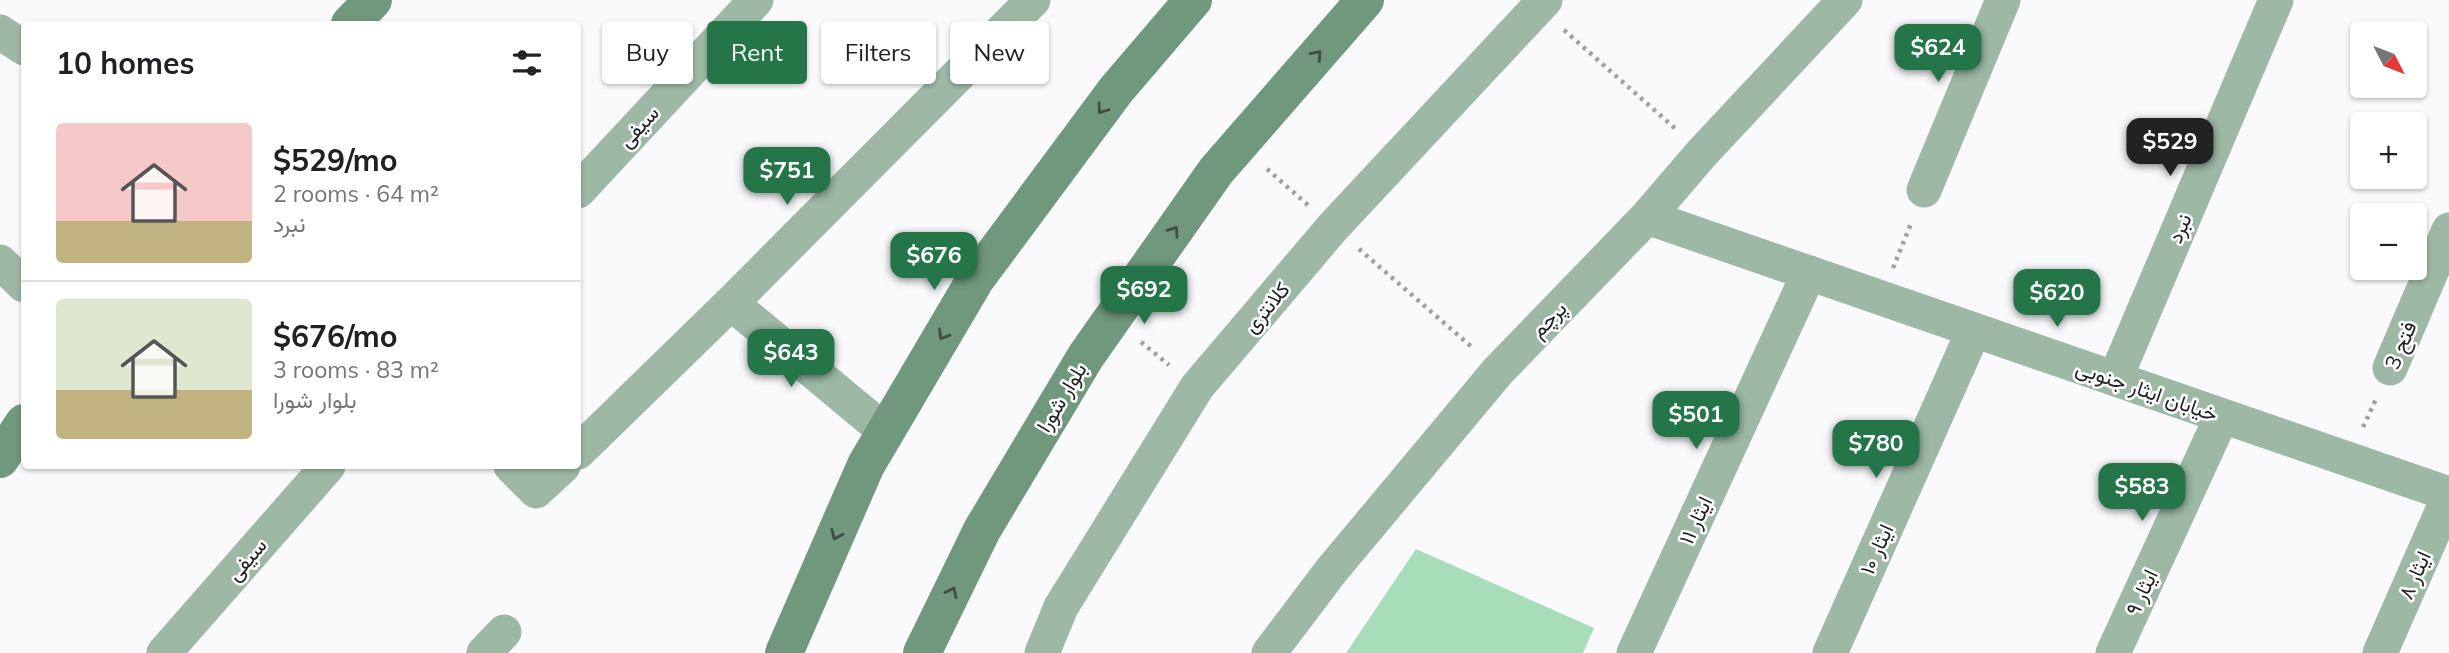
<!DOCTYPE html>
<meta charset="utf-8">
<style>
:root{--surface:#fff;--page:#f6f6f6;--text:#202124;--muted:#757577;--line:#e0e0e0;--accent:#247648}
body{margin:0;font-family:Mulish,Vazirmatn,sans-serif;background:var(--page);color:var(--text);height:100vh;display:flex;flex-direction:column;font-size:26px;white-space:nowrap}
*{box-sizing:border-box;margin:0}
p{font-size:23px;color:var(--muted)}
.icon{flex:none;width:38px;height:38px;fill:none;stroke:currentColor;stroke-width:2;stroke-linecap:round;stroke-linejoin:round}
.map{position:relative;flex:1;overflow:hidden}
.sheet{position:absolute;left:21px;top:21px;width:560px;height:448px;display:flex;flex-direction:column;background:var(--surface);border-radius:7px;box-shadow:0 2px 5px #0004}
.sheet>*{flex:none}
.banner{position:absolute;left:602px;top:21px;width:665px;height:63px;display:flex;gap:14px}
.needle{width:46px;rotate:132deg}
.buttons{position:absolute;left:2350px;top:21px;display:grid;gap:14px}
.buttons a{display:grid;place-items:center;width:77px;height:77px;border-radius:7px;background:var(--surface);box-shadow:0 2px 5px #0004;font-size:35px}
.price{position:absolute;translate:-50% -60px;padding:0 16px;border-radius:14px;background:var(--accent);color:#fff;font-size:23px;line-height:46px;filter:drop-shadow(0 2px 4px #0008)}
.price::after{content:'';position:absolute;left:50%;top:42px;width:21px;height:16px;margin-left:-10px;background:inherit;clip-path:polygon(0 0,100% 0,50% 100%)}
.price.on{background:#222;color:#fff}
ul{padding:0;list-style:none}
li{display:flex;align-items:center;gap:21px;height:175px;padding:0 35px}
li+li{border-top:2px solid var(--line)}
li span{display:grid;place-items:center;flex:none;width:196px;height:140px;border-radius:7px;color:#555}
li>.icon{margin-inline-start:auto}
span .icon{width:84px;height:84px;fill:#fffc;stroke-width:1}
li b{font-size:30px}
h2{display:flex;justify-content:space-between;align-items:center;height:84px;padding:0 35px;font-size:30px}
.tag{padding:0 24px;border-radius:7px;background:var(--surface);box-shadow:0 2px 5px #0004;font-size:24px;line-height:63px}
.tag.on{background:var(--accent);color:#fff}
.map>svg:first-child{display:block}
.green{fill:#a8ddb9}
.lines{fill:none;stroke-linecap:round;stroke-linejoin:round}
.path{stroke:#a09fa1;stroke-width:4.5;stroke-dasharray:3.5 5;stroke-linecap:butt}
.street{stroke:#9db8a5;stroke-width:35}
.secondary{stroke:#6f987c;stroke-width:38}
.oneway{stroke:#404f45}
.labels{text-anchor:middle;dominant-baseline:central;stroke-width:5;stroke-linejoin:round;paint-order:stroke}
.street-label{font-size:21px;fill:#201f21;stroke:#fff}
</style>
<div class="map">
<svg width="2449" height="653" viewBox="0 0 2449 653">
<rect width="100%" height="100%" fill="#faf9fc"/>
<polygon class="green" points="1416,549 1594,628 1583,653 1346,653"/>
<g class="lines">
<g class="path">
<polyline points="1564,30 1678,131"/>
<polyline points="1267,169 1308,205"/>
<polyline points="1359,249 1474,349"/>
<polyline points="1893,268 1912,221"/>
<polyline points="1141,342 1169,365"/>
<polyline points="2363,427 2377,397"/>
</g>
<g class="street">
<polyline points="0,32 24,48"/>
<polyline points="1924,190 2003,0"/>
<polyline points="578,191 756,0"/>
<polyline points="1647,217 2449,494"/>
<polyline points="0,262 24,285"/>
<polyline points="731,303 886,432"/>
<polyline points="2390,368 2449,230"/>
<polyline points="2115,379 2276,0"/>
<polyline points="578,452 731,303 1033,0"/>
<polyline points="511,466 536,491 563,466"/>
<polyline points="164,653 328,466"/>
<polyline points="484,653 504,632"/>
<polyline points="1042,653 1061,607 1197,387 1333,227 1545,0"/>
<polyline points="1269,653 1331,571 1498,371 1647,217 1702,153 1845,0"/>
<polyline points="1634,653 1809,273"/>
<polyline points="1830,653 1974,330"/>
<polyline points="2113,653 2222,416"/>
<polyline points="2380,653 2449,496"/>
</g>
<g class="secondary">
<polyline points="350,24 373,0"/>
<polyline points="0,459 24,423"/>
<polyline points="784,653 866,465 975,280 1116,90 1193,0"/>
<polyline points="922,653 982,530 1086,356 1216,171 1365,0"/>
</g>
</g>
<defs><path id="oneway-chevron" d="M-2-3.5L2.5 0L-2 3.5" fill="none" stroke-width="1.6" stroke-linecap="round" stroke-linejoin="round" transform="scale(1.75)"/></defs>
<g class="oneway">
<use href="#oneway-chevron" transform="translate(1317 55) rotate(-49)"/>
<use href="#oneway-chevron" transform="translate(1102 109) rotate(126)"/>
<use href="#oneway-chevron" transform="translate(1174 231) rotate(-55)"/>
<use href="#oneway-chevron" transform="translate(943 335) rotate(121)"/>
<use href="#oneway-chevron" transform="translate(836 535) rotate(114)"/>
<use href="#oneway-chevron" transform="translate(952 592) rotate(-64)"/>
</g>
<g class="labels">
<g class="street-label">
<text transform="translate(638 126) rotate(-47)">سیفی</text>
<text transform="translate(2179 228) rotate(-67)">نبرد</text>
<text transform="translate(1266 307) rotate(-50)">کلانتری</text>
<text transform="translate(1548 319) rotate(-46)">پرچم</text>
<text transform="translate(2400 345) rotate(-67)">فتح 3</text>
<text transform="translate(2147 390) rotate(19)">خیابان ایثار جنوبی</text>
<text transform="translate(1061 397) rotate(-59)">بلوار شورا</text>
<text transform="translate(1695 520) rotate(-65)">ایثار ۱۱</text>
<text transform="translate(1876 549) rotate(-66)">ایثار ۱۰</text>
<text transform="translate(246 559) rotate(-49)">سیفی</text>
<text transform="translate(2414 575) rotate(-66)">ایثار ۸</text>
<text transform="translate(2141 592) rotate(-65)">ایثار ۹</text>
</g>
</g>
</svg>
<div class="buttons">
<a><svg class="needle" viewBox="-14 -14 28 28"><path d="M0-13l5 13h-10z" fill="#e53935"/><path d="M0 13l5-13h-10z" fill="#757577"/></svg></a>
<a>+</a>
<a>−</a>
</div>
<b class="price" style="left:1938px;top:84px">$624</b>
<b class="price on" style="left:2170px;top:178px">$529</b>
<b class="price" style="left:787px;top:207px">$751</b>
<b class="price" style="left:934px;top:292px">$676</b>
<b class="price" style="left:1144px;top:326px">$692</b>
<b class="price" style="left:2057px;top:329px">$620</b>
<b class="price" style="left:791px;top:389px">$643</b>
<b class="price" style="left:1696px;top:451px">$501</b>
<b class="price" style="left:1876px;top:480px">$780</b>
<b class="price" style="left:2142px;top:523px">$583</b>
<div class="banner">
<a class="tag">Buy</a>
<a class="tag on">Rent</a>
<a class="tag">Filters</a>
<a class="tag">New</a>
</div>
<section class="sheet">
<h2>10 homes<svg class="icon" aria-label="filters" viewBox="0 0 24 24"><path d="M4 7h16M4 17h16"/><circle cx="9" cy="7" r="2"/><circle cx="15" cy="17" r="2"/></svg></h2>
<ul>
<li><span style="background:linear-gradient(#f6c9c9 70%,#c2b280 0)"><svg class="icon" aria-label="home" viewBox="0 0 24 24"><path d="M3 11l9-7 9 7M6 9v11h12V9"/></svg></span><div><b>$529/mo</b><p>2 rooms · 64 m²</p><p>نبرد</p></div></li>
<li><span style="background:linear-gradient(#dfe7d0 65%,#c2b280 0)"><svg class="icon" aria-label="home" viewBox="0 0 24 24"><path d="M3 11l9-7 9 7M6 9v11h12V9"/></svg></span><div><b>$676/mo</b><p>3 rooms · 83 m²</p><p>بلوار شورا</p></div></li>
</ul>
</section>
</div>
